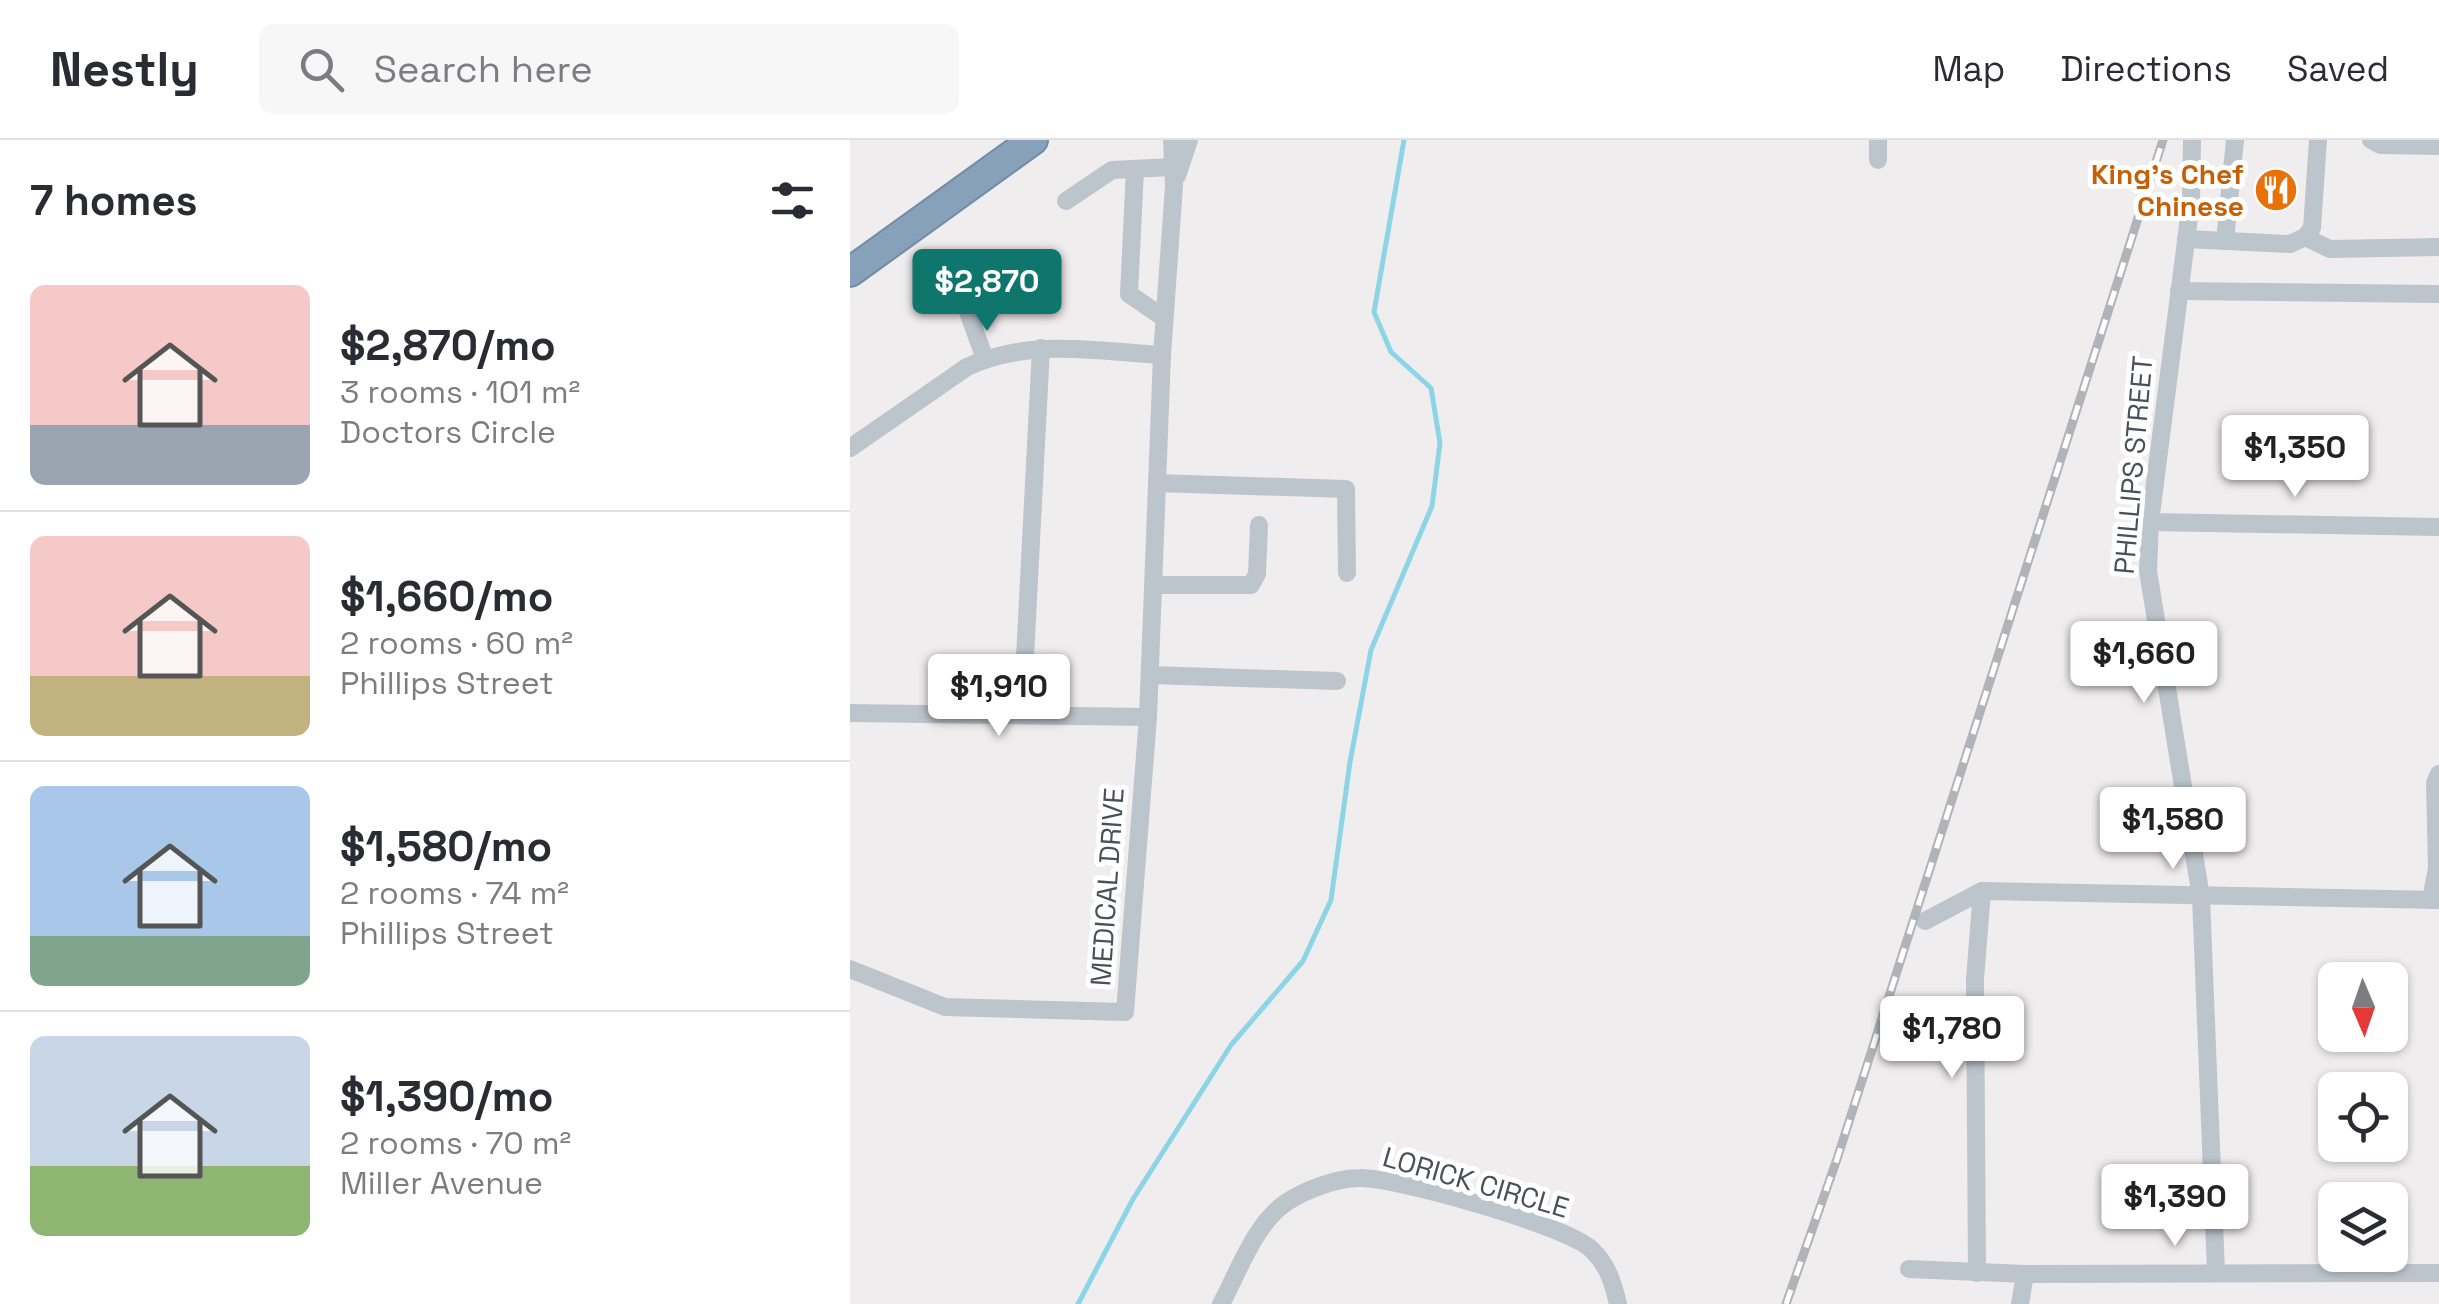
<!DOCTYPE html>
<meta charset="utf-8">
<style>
:root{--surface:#fff;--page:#f7f7f7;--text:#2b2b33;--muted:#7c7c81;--line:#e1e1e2;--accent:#0f766e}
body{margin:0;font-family:"Space Grotesk",sans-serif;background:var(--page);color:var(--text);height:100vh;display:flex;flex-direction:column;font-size:38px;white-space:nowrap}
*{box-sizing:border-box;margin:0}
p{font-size:32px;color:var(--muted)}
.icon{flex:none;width:55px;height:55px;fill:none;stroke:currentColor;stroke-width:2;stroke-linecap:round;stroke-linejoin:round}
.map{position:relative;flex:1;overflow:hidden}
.details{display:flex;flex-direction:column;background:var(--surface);width:850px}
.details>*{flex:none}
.needle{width:65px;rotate:178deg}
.tools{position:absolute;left:1468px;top:822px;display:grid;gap:20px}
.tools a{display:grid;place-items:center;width:90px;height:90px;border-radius:15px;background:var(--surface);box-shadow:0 2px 8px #0004;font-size:50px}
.price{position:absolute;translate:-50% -85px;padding:0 22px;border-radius:10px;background:#fff;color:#222;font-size:32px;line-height:65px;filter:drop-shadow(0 2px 5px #0008)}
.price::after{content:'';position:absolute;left:50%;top:60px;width:30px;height:22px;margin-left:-15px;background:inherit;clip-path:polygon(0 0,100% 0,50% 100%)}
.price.selected{background:var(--accent);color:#fff}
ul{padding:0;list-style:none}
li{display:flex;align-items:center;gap:30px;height:250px;padding:0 30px}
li+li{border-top:2px solid var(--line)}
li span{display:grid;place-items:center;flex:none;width:280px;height:200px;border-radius:15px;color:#555}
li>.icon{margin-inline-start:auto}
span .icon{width:120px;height:120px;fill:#fffc;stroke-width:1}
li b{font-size:42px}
h2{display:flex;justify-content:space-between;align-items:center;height:120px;padding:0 30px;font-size:42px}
header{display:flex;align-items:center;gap:60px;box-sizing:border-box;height:140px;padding:0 50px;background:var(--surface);border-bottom:2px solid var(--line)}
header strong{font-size:48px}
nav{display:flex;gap:55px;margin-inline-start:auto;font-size:35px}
.search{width:700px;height:90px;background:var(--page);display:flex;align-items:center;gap:25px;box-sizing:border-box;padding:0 35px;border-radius:15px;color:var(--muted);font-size:38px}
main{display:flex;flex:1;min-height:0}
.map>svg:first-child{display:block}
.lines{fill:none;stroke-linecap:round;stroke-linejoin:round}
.stream{stroke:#8dd5e6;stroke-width:5}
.highway-casing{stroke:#738ca6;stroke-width:32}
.minor{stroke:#bdc5cc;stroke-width:18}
.highway{stroke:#88a1ba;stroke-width:28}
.rail-casing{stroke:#b0b3b8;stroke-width:9}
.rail{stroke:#fff;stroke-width:5;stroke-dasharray:15;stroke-linecap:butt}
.labels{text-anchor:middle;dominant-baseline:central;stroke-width:10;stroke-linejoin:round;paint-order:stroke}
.food-label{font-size:28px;font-weight:bold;fill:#c56008;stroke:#fff;text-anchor:end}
.street-label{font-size:28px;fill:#47515a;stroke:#fff}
</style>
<header>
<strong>Nestly</strong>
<div class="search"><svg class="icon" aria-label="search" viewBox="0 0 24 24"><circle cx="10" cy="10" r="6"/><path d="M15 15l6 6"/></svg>Search here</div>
<nav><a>Map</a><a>Directions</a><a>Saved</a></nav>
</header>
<main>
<section class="details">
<h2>7 homes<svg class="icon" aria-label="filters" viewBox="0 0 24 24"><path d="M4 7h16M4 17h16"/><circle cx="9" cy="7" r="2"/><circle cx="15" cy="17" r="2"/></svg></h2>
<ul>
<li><span style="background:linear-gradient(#f6c9c9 70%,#9aa5b1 0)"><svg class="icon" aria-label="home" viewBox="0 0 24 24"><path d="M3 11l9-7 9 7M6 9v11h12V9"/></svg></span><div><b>$2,870/mo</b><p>3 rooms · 101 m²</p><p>Doctors Circle</p></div></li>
<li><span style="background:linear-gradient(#f6c9c9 70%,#c2b280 0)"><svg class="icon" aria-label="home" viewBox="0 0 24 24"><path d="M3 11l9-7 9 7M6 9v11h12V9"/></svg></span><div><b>$1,660/mo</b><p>2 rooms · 60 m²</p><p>Phillips Street</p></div></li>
<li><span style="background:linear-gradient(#a9c7e8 75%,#7fa58c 0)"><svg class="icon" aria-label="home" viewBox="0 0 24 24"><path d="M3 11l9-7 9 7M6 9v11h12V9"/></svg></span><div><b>$1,580/mo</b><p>2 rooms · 74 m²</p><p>Phillips Street</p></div></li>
<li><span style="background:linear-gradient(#c9d6e8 65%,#8fb573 0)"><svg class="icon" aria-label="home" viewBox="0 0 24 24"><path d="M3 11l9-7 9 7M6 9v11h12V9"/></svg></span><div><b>$1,390/mo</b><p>2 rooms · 70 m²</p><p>Miller Avenue</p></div></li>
</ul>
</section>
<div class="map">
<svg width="1589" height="1164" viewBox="0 0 1589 1164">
<rect width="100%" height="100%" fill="#f0edee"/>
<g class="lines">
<polyline class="stream" points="228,1164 283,1059 381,905 453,821 481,760 500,622 521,510 582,366 590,303 581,248 541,212 524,172 554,0"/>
<g class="highway-casing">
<polyline id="highway" points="0,132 183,0"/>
</g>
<g class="minor">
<polyline points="1342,0 1341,62 1300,382 1298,431 1351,757 1366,1132"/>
<polyline points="1521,0 1530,5 1589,6"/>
<polyline points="1028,20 1028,0"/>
<polyline points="285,29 279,154 314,178"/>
<polyline points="327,36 339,0"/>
<polyline points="216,61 262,30 322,27"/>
<polyline points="1455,97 1480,109 1589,107"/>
<polyline points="1336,99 1440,104 1455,97 1462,88 1468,0"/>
<polyline points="1375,101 1385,0"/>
<polyline points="104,133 135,219"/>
<polyline points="1329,151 1589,154"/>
<path d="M0 308 117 227C180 198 245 211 312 215"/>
<polyline points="307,343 496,349 497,433"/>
<polyline points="1300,382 1589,387"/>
<polyline points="304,445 401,445 407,434 409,385"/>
<polyline points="300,535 487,541"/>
<polyline points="0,573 298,577"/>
<polyline points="172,575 191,208"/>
<polyline points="1581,760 1587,728 1585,643 1589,634"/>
<polyline points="1075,781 1132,751 1589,760"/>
<polyline points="0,829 95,867 275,872 298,577 312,215 324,46 322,0"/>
<polyline points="1059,1129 1175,1134 1589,1133"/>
<polyline points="1127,1133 1125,839 1132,751"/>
<path d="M371 1164C389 1131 405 1083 437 1062 455 1050 487 1038 509 1038 545 1037 718 1086 742 1110 758 1125 763 1143 768 1164"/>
<polyline points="1170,1164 1175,1134"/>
</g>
<use href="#highway" class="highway"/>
<g class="rail-casing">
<polyline id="rail" points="936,1164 987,1019 1313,0"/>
</g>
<use href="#rail" class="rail"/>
</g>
<defs>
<g id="restaurant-disc" transform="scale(2.25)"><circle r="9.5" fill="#e8710a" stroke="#fff"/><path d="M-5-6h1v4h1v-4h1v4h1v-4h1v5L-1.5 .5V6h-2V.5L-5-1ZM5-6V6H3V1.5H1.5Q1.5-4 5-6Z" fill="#fff"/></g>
</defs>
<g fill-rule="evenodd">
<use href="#restaurant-disc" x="1426" y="50"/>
</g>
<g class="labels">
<g class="food-label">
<text x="1394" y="34">King's Chef<tspan x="1394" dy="32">Chinese</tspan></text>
</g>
<g class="street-label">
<text transform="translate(1283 325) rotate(-85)">PHILLIPS STREET</text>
<text transform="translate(257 747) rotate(-86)">MEDICAL DRIVE</text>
<text transform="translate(626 1042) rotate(16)">LORICK CIRCLE</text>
</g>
</g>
</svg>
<div class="tools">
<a><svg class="needle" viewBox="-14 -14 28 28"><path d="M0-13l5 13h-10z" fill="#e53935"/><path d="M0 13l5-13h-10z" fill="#7c7c81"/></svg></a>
<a><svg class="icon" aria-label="locate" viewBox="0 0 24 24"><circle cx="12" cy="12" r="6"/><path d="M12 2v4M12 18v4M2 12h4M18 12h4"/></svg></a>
<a><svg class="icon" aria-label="layers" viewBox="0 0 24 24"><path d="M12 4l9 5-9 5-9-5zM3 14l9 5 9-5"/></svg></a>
</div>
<b class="price selected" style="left:137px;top:194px">$2,870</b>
<b class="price" style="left:1445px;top:360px">$1,350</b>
<b class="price" style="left:1294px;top:566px">$1,660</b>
<b class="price" style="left:149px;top:599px">$1,910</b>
<b class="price" style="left:1323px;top:732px">$1,580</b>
<b class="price" style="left:1102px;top:941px">$1,780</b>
<b class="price" style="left:1325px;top:1109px">$1,390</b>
</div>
</main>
